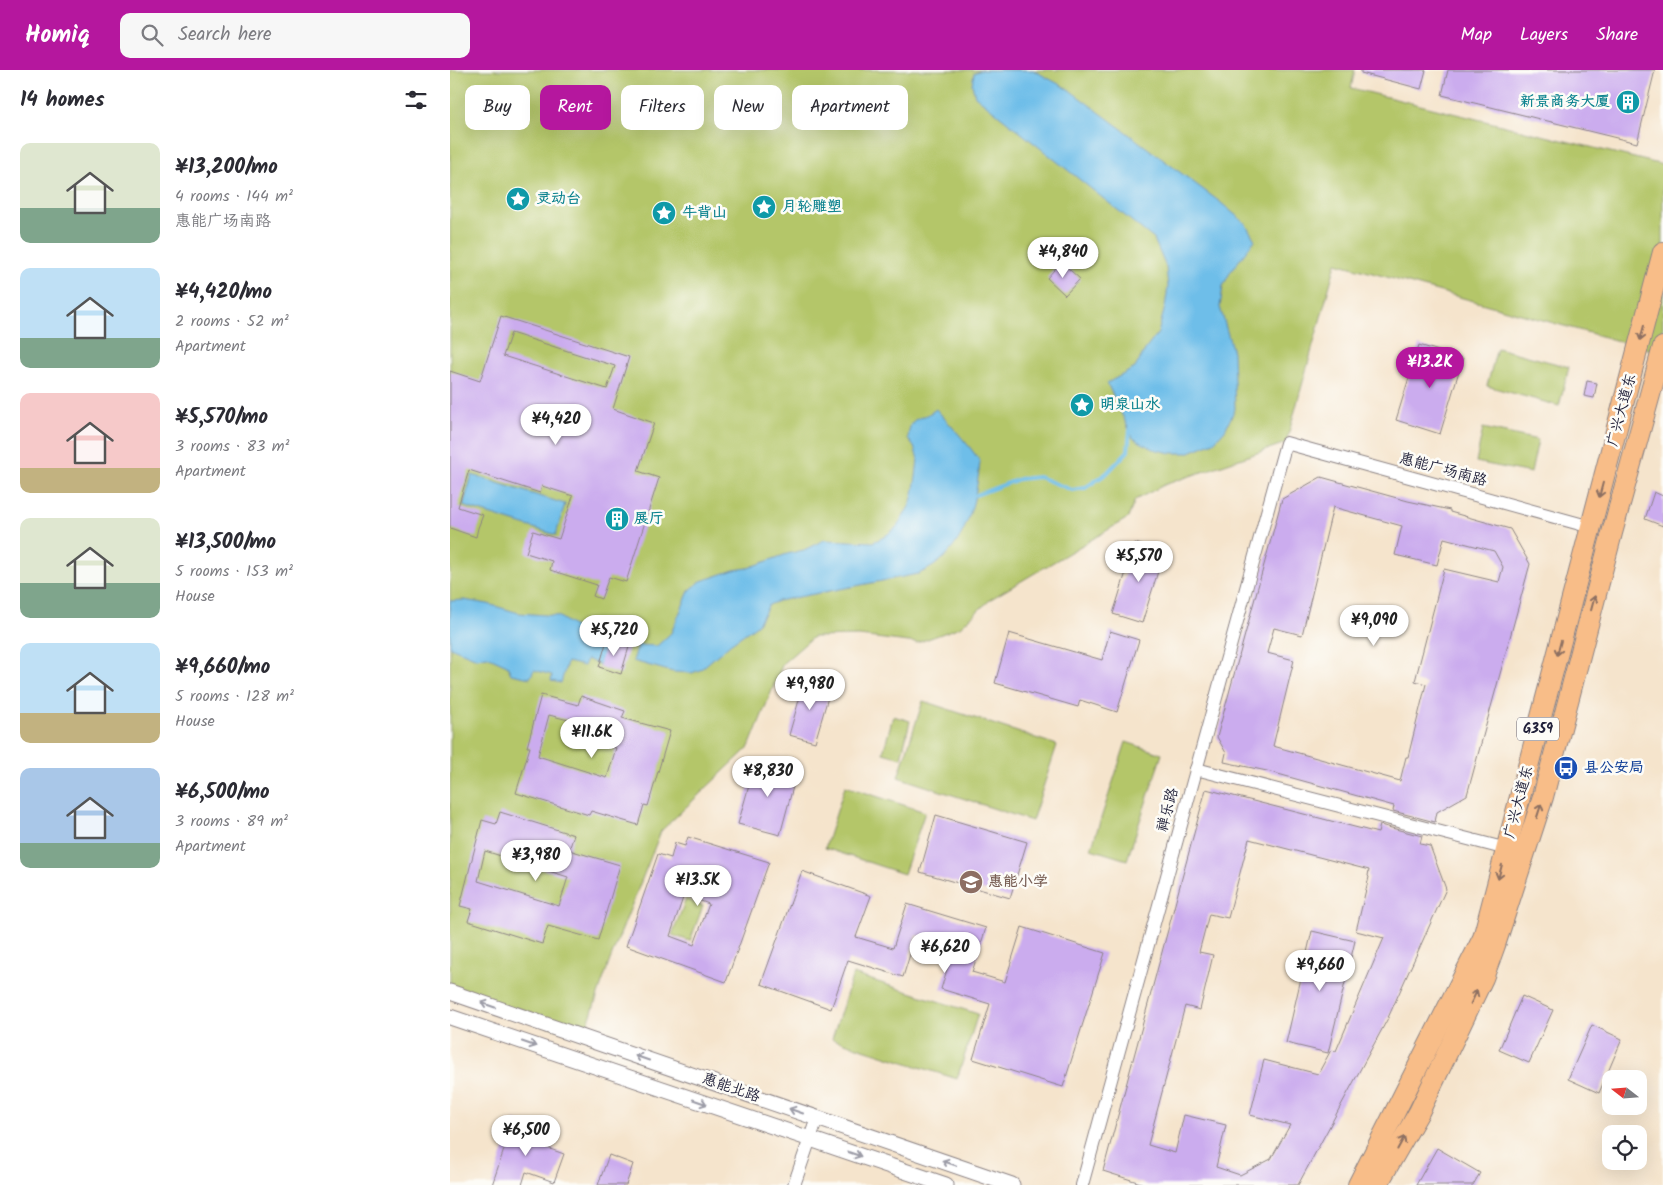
<!DOCTYPE html>
<meta charset="utf-8">
<style>
:root{--surface:#fff;--page:#f7f7f7;--text:#2b2b33;--muted:#7c7c81;--accent:#b5179e}
body{margin:0;font-family:Kalam,"LXGW WenKai TC",sans-serif;background:var(--page);color:var(--text);height:100vh;display:flex;flex-direction:column;font-size:19px;white-space:nowrap}
*{box-sizing:border-box;margin:0}
p{font-size:16px;color:var(--muted)}
.icon{flex:none;width:28px;height:28px;fill:none;stroke:currentColor;stroke-width:2;stroke-linecap:round;stroke-linejoin:round}
.map{position:relative;flex:1;overflow:hidden}
.side{display:flex;flex-direction:column;background:var(--surface);width:450px}
.side>*{flex:none}
.banner{position:absolute;left:15px;top:15px;width:475px;height:45px;display:flex;gap:10px}
.needle{width:32px;rotate:287deg}
.fabs{position:absolute;left:1152px;top:1000px;display:grid;gap:10px}
.fabs a{display:grid;place-items:center;width:45px;height:45px;border-radius:10px;background:var(--surface);box-shadow:0 5px 20px #0002;font-size:25px}
.price{position:absolute;translate:-50% -42px;padding:0 11px;border-radius:18px;background:#fff;color:#222;font-size:16px;line-height:32px;filter:drop-shadow(0 1px 2px #0008)}
.price::after{content:'';position:absolute;left:50%;top:30px;width:15px;height:11px;margin-left:-8px;background:inherit;clip-path:polygon(0 0,100% 0,50% 100%)}
.price.selected{background:var(--accent);color:#fff}
ul{padding:0;list-style:none}
li{display:flex;align-items:center;gap:15px;height:125px;padding:0 20px}
li span{display:grid;place-items:center;flex:none;width:140px;height:100px;border-radius:10px;color:#555}
li>.icon{margin-inline-start:auto}
span .icon{width:60px;height:60px;fill:#fffc;stroke-width:1}
li b{font-size:21px}
h2{display:flex;justify-content:space-between;align-items:center;height:60px;padding:0 20px;font-size:21px}
.chip{padding:0 18px;border-radius:10px;background:var(--surface);box-shadow:0 5px 20px #0002;font-size:18px;line-height:45px}
.chip.selected{background:var(--accent);color:#fff}
header{display:flex;align-items:center;gap:30px;box-sizing:border-box;height:70px;padding:0 25px;background:var(--accent);color:#fff}
header strong{font-size:24px}
nav{display:flex;gap:28px;margin-inline-start:auto;font-size:18px}
.search{width:350px;height:45px;background:var(--page);display:flex;align-items:center;gap:12px;box-sizing:border-box;padding:0 18px;border-radius:10px;color:var(--muted);font-size:19px}
main{display:flex;flex:1;min-height:0}
.map>svg:first-child{display:block}
.green{fill:#b4c669;stroke:#6b7452}
.water{fill:#6ebee9;stroke:#487092}
.lines{fill:none;stroke-linecap:round;stroke-linejoin:round}
.stream{stroke:#6ebee9;stroke-width:4}
.building{fill:#cbacee;fill-rule:evenodd}
.minor-casing{stroke:#8c8384;stroke-width:14}
.tertiary-casing{stroke:#8c8384;stroke-width:17}
.trunk-casing{stroke:#8c8384;stroke-width:22}
.minor{stroke:#fff;stroke-width:12}
.tertiary{stroke:#fff;stroke-width:15}
.trunk{stroke:#f8bd88;stroke-width:20}
.oneway{stroke:#8d7062}
.oneway2{stroke:#9c9ca7}
.labels{text-anchor:middle;dominant-baseline:central;stroke-width:5;stroke-linejoin:round;paint-order:stroke}
.shield{fill:#fdfcf7;stroke:#646373;stroke-width:1}
.shield-label{font-size:14px;font-weight:bold;fill:#22223b}
.culture-label{font-size:15px;font-weight:bold;fill:#0d838f;stroke:#fdfcf7;text-anchor:start}
.street-label{font-size:15px;fill:#22223b;stroke:#fdfcf7}
.transit-label{font-size:15px;font-weight:bold;fill:#164399;stroke:#fdfcf7;text-anchor:start}
.education-label{font-size:15px;font-weight:bold;fill:#785e54;stroke:#fdfcf7;text-anchor:start}
</style>
<header>
<strong>Homiq</strong>
<div class="search"><svg class="icon" aria-label="search" viewBox="0 0 24 24"><circle cx="10" cy="10" r="6"/><path d="M15 15l6 6"/></svg>Search here</div>
<nav><a>Map</a><a>Layers</a><a>Share</a></nav>
</header>
<main>
<section class="side">
<h2>14 homes<svg class="icon" aria-label="filters" viewBox="0 0 24 24"><path d="M4 7h16M4 17h16"/><circle cx="9" cy="7" r="2"/><circle cx="15" cy="17" r="2"/></svg></h2>
<ul>
<li><span style="background:linear-gradient(#dfe7d0 65%,#7fa58c 0)"><svg class="icon" aria-label="home" viewBox="0 0 24 24"><path d="M3 11l9-7 9 7M6 9v11h12V9"/></svg></span><div><b>¥13,200/mo</b><p>4 rooms · 144 m²</p><p>惠能广场南路</p></div></li>
<li><span style="background:linear-gradient(#bfe0f5 70%,#7fa58c 0)"><svg class="icon" aria-label="home" viewBox="0 0 24 24"><path d="M3 11l9-7 9 7M6 9v11h12V9"/></svg></span><div><b>¥4,420/mo</b><p>2 rooms · 52 m²</p><p>Apartment</p></div></li>
<li><span style="background:linear-gradient(#f6c9c9 75%,#c2b280 0)"><svg class="icon" aria-label="home" viewBox="0 0 24 24"><path d="M3 11l9-7 9 7M6 9v11h12V9"/></svg></span><div><b>¥5,570/mo</b><p>3 rooms · 83 m²</p><p>Apartment</p></div></li>
<li><span style="background:linear-gradient(#dfe7d0 65%,#7fa58c 0)"><svg class="icon" aria-label="home" viewBox="0 0 24 24"><path d="M3 11l9-7 9 7M6 9v11h12V9"/></svg></span><div><b>¥13,500/mo</b><p>5 rooms · 153 m²</p><p>House</p></div></li>
<li><span style="background:linear-gradient(#bfe0f5 70%,#c2b280 0)"><svg class="icon" aria-label="home" viewBox="0 0 24 24"><path d="M3 11l9-7 9 7M6 9v11h12V9"/></svg></span><div><b>¥9,660/mo</b><p>5 rooms · 128 m²</p><p>House</p></div></li>
<li><span style="background:linear-gradient(#a9c7e8 75%,#7fa58c 0)"><svg class="icon" aria-label="home" viewBox="0 0 24 24"><path d="M3 11l9-7 9 7M6 9v11h12V9"/></svg></span><div><b>¥6,500/mo</b><p>3 rooms · 89 m²</p><p>Apartment</p></div></li>
</ul>
</section>
<div class="map">
<svg width="1213" height="1115" viewBox="0 0 1213 1115">
<rect width="100%" height="100%" fill="#fdfcf7"/>
<filter id="ink" filterUnits="userSpaceOnUse"><feTurbulence type="fractalNoise" baseFrequency=".02" numOctaves="2"/><feDisplacementMap in="SourceGraphic" scale="10" xChannelSelector="R" yChannelSelector="G"/><feConvolveMatrix kernelMatrix="1 2 1 2 8 2 1 2 1" color-interpolation-filters="sRGB"/></filter>
<filter id="wash" filterUnits="userSpaceOnUse"><feTurbulence type="fractalNoise" baseFrequency=".0096" numOctaves="4" result="noise"/><feDisplacementMap in="SourceGraphic" scale="20" xChannelSelector="R" yChannelSelector="G"/><feGaussianBlur stdDeviation="1.12" result="paint"/><feColorMatrix in="noise" values="0 0 0 0 0 0 0 0 0 0 0 0 0 0 0 0 0 1.4 0 .05"/><feComposite in="paint" operator="in"/></filter>
<g filter="url(#wash)">
<rect width="100%" height="100%" fill="#f5e4cc"/>
<g class="green">
<polygon points="0,0 905,0 901,18 1213,95 1213,277 1212,283 886,193 836,373 714,415 685,430 678,448 541,529 510,557 467,573 409,566 363,567 333,593 299,677 211,761 160,890 133,968 0,922"/>
<polygon points="1047,278 1119,297 1109,336 1037,316"/>
<polygon points="1033,358 1088,370 1081,403 1026,392"/>
<polygon points="473,631 607,675 582,751 448,707"/>
<polygon points="443,646 460,651 451,688 433,683"/>
<polygon points="676,672 712,684 677,790 641,779"/>
<polygon points="395,716 475,742 454,804 375,778"/>
<polygon points="236,829 253,836 240,871 222,865"/>
<polygon points="403,904 528,944 507,1009 382,969"/>
</g>
<g class="water">
<polygon points="531,0 583,0 618,19 770,132 795,153 805,170 781,201 773,216 770,237 783,282 785,339 775,360 764,372 737,383 721,383 703,379 683,368 657,313 685,298 695,280 708,263 715,237 718,217 716,197 704,169 525,26 522,14 524,3"/>
<path d="M486 339C501 356 517 372 530 391 526 435 514 486 468 504L328 531 319 535 307 555 280 574 250 600 242 603 223 602 183 591 188 575 207 576 221 563 239 521 251 511 284 500 298 498 337 484 354 480 374 470 423 472 434 467 447 457 460 435 463 424 466 407 468 389 464 377 458 369C460 342 469 353 486 339Z"/>
<polygon points="22,405 115,434 106,465 13,436"/>
<polygon points="14,530 38,534 69,543 108,546 137,565 167,576 150,595 137,589 134,596 117,592 111,613 101,611 102,605 84,600 80,608 61,604 57,595 37,586 27,588 0,577 0,531"/>
</g>
<g class="lines">
<polyline class="stream" points="526,425 569,409 589,407 622,420 635,418 657,403 678,381 680,360"/>
</g>
<g id="blocks">
<g class="building">
<polygon points="911,0 976,0 971,19 911,3"/>
<polygon points="998,0 1205,0 1187,73 992,25"/>
<polygon points="611,192 630,209 615,225 597,208"/>
<path d="M51 246 179 287 163 339 204 353 188 401 209 408 176 512 159 507 151 529 143 526 147 515 100 500 102 491 76 483 83 461 109 469 123 426 92 416 90 423 19 400 8 437 33 445 28 458 26 467 0 458V301L30 311ZM61 263 165 296 157 319 53 286Z"/>
<polygon points="969,275 1013,288 990,364 946,350"/>
<polygon points="1137,311 1147,313 1144,328 1134,326"/>
<path d="M871 407 958 431 1000 440V442L1060 459 1080 494 1017 725 987 742 985 752 943 741 944 736 817 701 774 692 776 683 767 667 832 429ZM883 437 952 456 945 485 987 495 994 468 1044 481 1053 497 1049 512 994 499 965 611 976 614 958 687H956L950 711 823 676 844 590 817 583 824 558 852 565Z"/>
<polygon points="1204,422 1213,426 1213,456 1195,449"/>
<polygon points="685,473 714,482 692,553 663,544"/>
<polygon points="660,561 689,570 667,642 630,630 628,637 545,613 559,563 652,590"/>
<polygon points="157,570 179,577 171,604 149,597"/>
<polygon points="355,609 381,617 365,672 339,665"/>
<path d="M91 625 128 635 131 626 175 641 172 648 220 661 198 736 194 735 188 755 141 741 139 745 66 723 80 677H77ZM99 645 122 651 119 662 166 678 157 708 88 686Z"/>
<polygon points="306,691 347,702 330,765 288,754"/>
<path d="M756 719 928 763 930 755 972 766 970 774 980 776 996 819 937 950 848 1115H697L653 1101ZM799 769 919 800 918 806 919 807 906 861 934 868 886 981 881 980 868 1004 814 990 800 1045 840 1055 821 1089 790 1105 766 1097 776 1055 734 1045 725 1083 698 1075 735 936 750 940 763 885 749 882 759 844 778 848Z"/>
<path d="M50 742 124 765 119 780 170 795 148 870 98 856 92 874 18 851 22 839 10 836 32 750 46 754ZM35 781 118 807 109 836 28 811Z"/>
<polygon points="486,745 577,772 560,828 470,802"/>
<path d="M238 767 319 792 276 912 176 876 208 784 221 788 225 773 235 776ZM234 825 259 834 244 875 220 866Z"/>
<polygon points="352,801 421,826 406,867 443,878 457,834 536,858 522,902 555,912 572,857 655,883 613,1017 523,989 540,934 491,919 504,877 466,865 453,907 398,890 381,939 311,914"/>
<polygon points="862,861 905,871 878,983 836,973"/>
<polygon points="1072,926 1103,940 1079,993 1049,980"/>
<polygon points="1142,955 1172,969 1149,1023 1118,1009"/>
<polygon points="64,1050 91,1059 86,1074 114,1084 104,1112 76,1102 72,1115 42,1115"/>
<polygon points="987,1078 1030,1103 1023,1115 966,1115"/>
<polygon points="159,1085 183,1094 176,1115 148,1115"/>
</g>
</g>
</g>
<g filter="url(#ink)">
<use href="#blocks" fill-opacity="0" stroke="#8c8384" stroke-width="1"/>
<g class="lines">
<g class="minor-casing">
<g id="minor">
<polyline points="746,699 1057,779"/>
<polyline points="344,1115 367,1048"/>
<polyline points="632,1115 836,373 1141,457"/>
</g>
</g>
<g class="tertiary-casing">
<g id="tertiary">
<polyline points="0,922 562,1115"/>
<polyline points="0,947 496,1115"/>
</g>
</g>
<g class="trunk-casing">
<g id="trunk">
<polyline points="908,1115 1033,868 1213,182"/>
<polyline points="927,1115 969,1042 1033,908 1045,875 1093,727 1162,463 1213,277"/>
</g>
</g>
<use href="#minor" class="minor"/>
<use href="#tertiary" class="tertiary"/>
<use href="#trunk" class="trunk"/>
</g>
<defs><path id="oneway-shaft" d="M-6 0H5M1.5-3L5.5 0L1.5 3" fill="none" stroke-width="1.6" stroke-linecap="round" stroke-linejoin="round" transform="scale(1.25)"/></defs>
<g class="oneway">
<use href="#oneway-shaft" transform="translate(1192 263) rotate(105)"/>
<use href="#oneway-shaft" transform="translate(1151 420) rotate(105)"/>
<use href="#oneway-shaft" transform="translate(1143 533) rotate(-75)"/>
<use href="#oneway-shaft" transform="translate(1109 578) rotate(105)"/>
<use href="#oneway-shaft" transform="translate(1089 741) rotate(-72)"/>
<use href="#oneway-shaft" transform="translate(1050 802) rotate(105)"/>
<use href="#oneway-shaft" transform="translate(1024 927) rotate(-64)"/>
<use href="#oneway-shaft" transform="translate(951 1073) rotate(-61)"/>
</g>
<g class="oneway2">
<use href="#oneway-shaft" transform="translate(38 935) rotate(-161)"/>
<use href="#oneway-shaft" transform="translate(79 974) rotate(19)"/>
<use href="#oneway-shaft" transform="translate(192 988) rotate(-161)"/>
<use href="#oneway-shaft" transform="translate(250 1032) rotate(19)"/>
<use href="#oneway-shaft" transform="translate(346 1041) rotate(-161)"/>
<use href="#oneway-shaft" transform="translate(404 1084) rotate(19)"/>
<use href="#oneway-shaft" transform="translate(499 1093) rotate(-161)"/>
</g>
</g>
<defs>
<g id="building-disc" transform="scale(1.25)"><circle r="9.5" fill="#0f9aa8" stroke="#fdfcf7"/><path d="M-4-6H4V6H1V3H-1V6H-4ZM-2.5-4.3h1.7v1.8h-1.7ZM.8-4.3h1.7v1.8H.8ZM-2.5-1h1.7V.8h-1.7ZM.8-1h1.7V.8H.8Z" fill="#fff"/></g>
<g id="sight-disc" transform="scale(1.25)"><circle r="9.5" fill="#0f9aa8" stroke="#fdfcf7"/><path d="M0-6L1.8-2.2L6-1.7L2.9 1.2L3.7 5.4L0 3.3L-3.7 5.4L-2.9 1.2L-6-1.7L-1.8-2.2Z" fill="#fff"/></g>
<g id="bus-disc" transform="scale(1.25)"><circle r="9.5" fill="#1a4fb4" stroke="#fdfcf7"/><path d="M-5-6H5V4H4V6H2V4H-2V6H-4V4H-5ZM-3.5-4V0h7V-4ZM-3.5 1.2v1.5H-2V1.2ZM2 1.2v1.5H3.5V1.2Z" fill="#fff"/></g>
<g id="school-disc" transform="scale(1.25)"><circle r="9.5" fill="#8d6e63" stroke="#fdfcf7"/><path d="M0-5L7-2L0 1L-7-2ZM-4 1L0 2.5L4 1V4Q0 6-4 4Z" fill="#fff"/></g>
</defs>
<g fill-rule="evenodd">
<use href="#building-disc" x="1178" y="32"/>
<use href="#sight-disc" x="68" y="129"/>
<use href="#sight-disc" x="314" y="137"/>
<use href="#sight-disc" x="214" y="143"/>
<use href="#sight-disc" x="632" y="335"/>
<use href="#building-disc" x="167" y="449"/>
<use href="#bus-disc" x="1116" y="698"/>
<use href="#school-disc" x="521" y="812"/>
</g>
<g class="labels">
<rect class="shield" x="1067" y="647.5" width="42" height="23" rx="4"/>
<g class="shield-label">
<text x="1088" y="659">G359</text>
</g>
<g class="culture-label">
<text x="1160" y="32" text-anchor="end">新景商务大厦</text>
<text x="86" y="129">灵动台</text>
<text x="332" y="137">月轮雕塑</text>
<text x="232" y="143">牛背山</text>
<text x="650" y="335">明泉山水</text>
<text x="184" y="449">展厅</text>
</g>
<g class="street-label">
<text transform="translate(1172 340) rotate(-75)">广兴大道东</text>
<text transform="translate(993 400) rotate(15)">惠能广场南路</text>
<text transform="translate(1069 732) rotate(-75)">广兴大道东</text>
<text transform="translate(718 740) rotate(-75)">禅乐路</text>
<text transform="translate(281 1018) rotate(19)">惠能北路</text>
</g>
<g class="transit-label">
<text x="1134" y="698">县公安局</text>
</g>
<g class="education-label">
<text x="538" y="812">惠能小学</text>
</g>
</g>
</svg>
<div class="fabs">
<a><svg class="needle" viewBox="-14 -14 28 28"><path d="M0-13l5 13h-10z" fill="#e53935"/><path d="M0 13l5-13h-10z" fill="#7c7c81"/></svg></a>
<a><svg class="icon" aria-label="locate" viewBox="0 0 24 24"><circle cx="12" cy="12" r="6"/><path d="M12 2v4M12 18v4M2 12h4M18 12h4"/></svg></a>
</div>
<b class="price" style="left:613px;top:209px">¥4,840</b>
<b class="price selected" style="left:980px;top:319px">¥13.2K</b>
<b class="price" style="left:106px;top:376px">¥4,420</b>
<b class="price" style="left:689px;top:513px">¥5,570</b>
<b class="price" style="left:924px;top:577px">¥9,090</b>
<b class="price" style="left:164px;top:587px">¥5,720</b>
<b class="price" style="left:360px;top:641px">¥9,980</b>
<b class="price" style="left:142px;top:689px">¥11.6K</b>
<b class="price" style="left:318px;top:728px">¥8,830</b>
<b class="price" style="left:86px;top:812px">¥3,980</b>
<b class="price" style="left:248px;top:837px">¥13.5K</b>
<b class="price" style="left:495px;top:904px">¥6,620</b>
<b class="price" style="left:870px;top:922px">¥9,660</b>
<b class="price" style="left:76px;top:1087px">¥6,500</b>
<div class="banner">
<a class="chip">Buy</a>
<a class="chip selected">Rent</a>
<a class="chip">Filters</a>
<a class="chip">New</a>
<a class="chip">Apartment</a>
</div>
</div>
</main>
